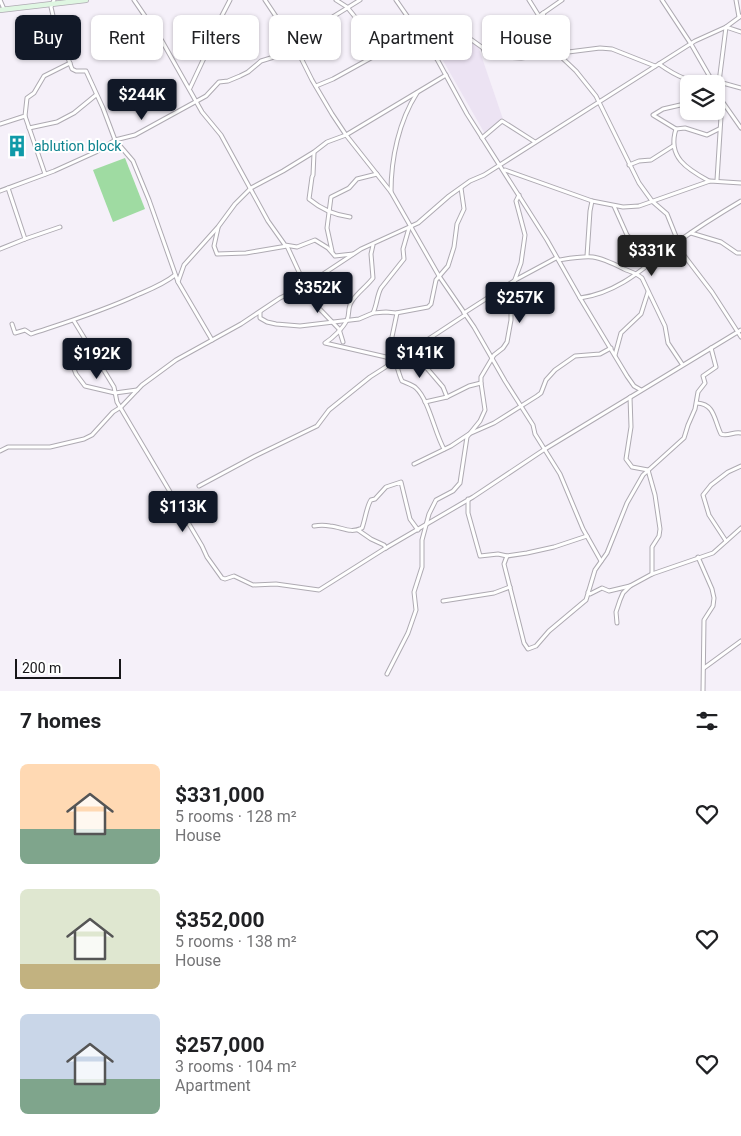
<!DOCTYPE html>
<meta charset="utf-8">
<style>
:root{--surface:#fff;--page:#f2f2f2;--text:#202124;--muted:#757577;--accent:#111827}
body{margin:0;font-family:Roboto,sans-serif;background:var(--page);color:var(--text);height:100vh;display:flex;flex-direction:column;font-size:19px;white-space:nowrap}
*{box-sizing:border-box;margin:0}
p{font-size:16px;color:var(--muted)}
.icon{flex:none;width:28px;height:28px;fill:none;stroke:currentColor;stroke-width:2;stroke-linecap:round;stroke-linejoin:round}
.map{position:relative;height:691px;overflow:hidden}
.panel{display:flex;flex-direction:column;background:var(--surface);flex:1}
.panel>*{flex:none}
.banner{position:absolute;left:15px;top:15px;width:711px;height:45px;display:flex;gap:10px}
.controls{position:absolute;left:680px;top:75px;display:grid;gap:10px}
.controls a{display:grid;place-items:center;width:45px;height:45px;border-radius:8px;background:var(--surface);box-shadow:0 1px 4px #0004;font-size:25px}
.scale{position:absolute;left:15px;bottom:12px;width:106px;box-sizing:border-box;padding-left:5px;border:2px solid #171619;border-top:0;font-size:14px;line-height:18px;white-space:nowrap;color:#171619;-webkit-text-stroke:4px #fff;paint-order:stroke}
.price{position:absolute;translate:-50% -42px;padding:0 11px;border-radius:5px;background:var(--accent);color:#fff;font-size:16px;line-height:32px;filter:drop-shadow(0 1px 2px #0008)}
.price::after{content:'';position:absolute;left:50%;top:30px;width:15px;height:11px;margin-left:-8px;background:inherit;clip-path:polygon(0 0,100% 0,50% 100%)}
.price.on{background:#222;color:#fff}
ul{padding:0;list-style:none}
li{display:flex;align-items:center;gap:15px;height:125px;padding:0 20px}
li span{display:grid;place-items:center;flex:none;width:140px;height:100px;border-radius:8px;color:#555}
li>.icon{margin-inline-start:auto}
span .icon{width:60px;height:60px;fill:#fffc;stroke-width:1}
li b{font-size:21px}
h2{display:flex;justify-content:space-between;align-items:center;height:60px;padding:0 20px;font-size:21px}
.chip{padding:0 18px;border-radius:8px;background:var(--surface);box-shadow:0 1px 4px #0004;font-size:18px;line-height:45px}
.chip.on{background:var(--accent);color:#fff}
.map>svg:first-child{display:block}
.built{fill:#ece3f3}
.pitch{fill:#9fdba2}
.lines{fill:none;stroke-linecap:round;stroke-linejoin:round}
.street-casing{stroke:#aeaab2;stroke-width:5}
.secondary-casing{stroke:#aeaab2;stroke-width:6}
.street{stroke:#fff;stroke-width:3}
.secondary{stroke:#dff6e2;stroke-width:4.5}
.labels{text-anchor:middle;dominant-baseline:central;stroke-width:4;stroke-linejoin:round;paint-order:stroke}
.culture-label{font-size:14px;fill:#0d838f;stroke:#fff;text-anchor:start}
</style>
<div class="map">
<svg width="741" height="691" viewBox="0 0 741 691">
<rect width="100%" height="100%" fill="#f5f0f9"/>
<polygon class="built" points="462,35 478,46 503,119 485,134 441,57"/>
<polygon class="pitch" points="125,158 145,209 113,222 93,170"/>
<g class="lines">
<g class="street-casing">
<g id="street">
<polyline points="0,0 4,9"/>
<polyline points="54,0 51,7 54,20 72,69 76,71 86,71 103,108 115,140 133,161 149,200 178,282"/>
<polyline points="134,0 162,41 202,112 221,135 268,221 285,245 297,247 315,240 328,248 335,256 353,254"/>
<polyline points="265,0 293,42 312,80 332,114 346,135 391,192 439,276 474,327 505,381 533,425 535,434 560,474 583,529 601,561"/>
<polyline points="336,0 347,7 364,28 383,38 397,43"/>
<polyline points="396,0 437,59 467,114 547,240 580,298 627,376 634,386 641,390"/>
<polyline points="529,0 539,16"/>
<polyline points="662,0 691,44 714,84"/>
<polyline points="736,0 739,17"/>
<polyline points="543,13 557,53 576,71 596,96 639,183 652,201 667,214 683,254 712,292 741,337"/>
<polyline points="483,48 532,21 562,0"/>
<polyline points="437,59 462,33 483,48 485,54 489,56 521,58 600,48 612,49 655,66"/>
<path d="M659 64C676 76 691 84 713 82"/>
<polyline points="719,82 741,88"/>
<polyline points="316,86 333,79 418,32"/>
<polyline points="716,87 722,101 741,128"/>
<polyline points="190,88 205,56 216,27 230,0"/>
<polyline points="718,90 726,27 741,32"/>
<polyline points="689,103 663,109 653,115 676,129 685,128 707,135 719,129"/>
<polyline points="25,116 45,174"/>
<polyline points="0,124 25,116 27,98 34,93 44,76 70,63"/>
<polyline points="29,128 57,122 74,113 96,95"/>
<path d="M676 129C667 157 687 169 709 181"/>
<polyline points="482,138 502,121 535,142"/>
<path d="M314 153 313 175 312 177 309 199C321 209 334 215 350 217"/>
<polyline points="629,165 639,161 651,160 673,146"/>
<polyline points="505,170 592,201 623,207 639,206 710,181 741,183"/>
<polyline points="717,180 722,101"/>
<polyline points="0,191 54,171 96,152 115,140 135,135 206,96 219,82 228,81 240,76 248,72 261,61 274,57 281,49 360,0"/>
<path d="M391 192C391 158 399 121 417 93"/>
<polyline points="614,206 627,235 655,260"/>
<polyline points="218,228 214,246 217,254 246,253 287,246 305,285"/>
<polyline points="691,233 721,242 737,253 741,253"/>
<polyline points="25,239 60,227"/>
<path d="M373 245 371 254 373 278C366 287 358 292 352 301 347 308 350 314 347 320 343 328 333 338 325 343L386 357 393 362"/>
<polyline points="0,249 25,239 8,188"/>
<polyline points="332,251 327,228 331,197 349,188 357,179 377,174"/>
<polyline points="587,256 590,211 592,201"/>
<path d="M559 260C591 255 594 254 624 269 631 272 636 273 642 278L665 326 668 343 682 364"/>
<polyline points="305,286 313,302 339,329 343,342"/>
<path d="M580 298C619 293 646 266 676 243 697 228 719 214 741 201"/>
<polyline points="260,312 260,318 267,322 276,324 300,326 359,319 373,313 386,312 396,313 428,307 431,304 436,280 448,266 454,247 457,224 464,209 461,188"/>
<path d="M373 313C377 305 377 295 381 288L404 259 403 249 409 228"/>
<path d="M397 313 389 351C397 359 397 371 402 381 406 383 413 385 416 388 429 400 435 434 444 449"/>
<polyline points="464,313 517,279 556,258"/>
<polyline points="74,321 114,387 117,402 202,546 207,557 222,578 225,579 234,576 253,585 276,584 319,590 384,549 473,497 545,449 741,330"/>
<path d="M12 324 15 333 25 330 31 334C67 322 103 311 137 295 151 289 164 284 175 275"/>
<polyline points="212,340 178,282 184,265 218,227 235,204 251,188 283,171 314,152 327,142 346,135 446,75"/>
<polyline points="68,354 76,374 85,386 115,393 137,390"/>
<polyline points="615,355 621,333 641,314 648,292"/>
<polyline points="447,397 443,387 425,366 434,359 427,340 465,315"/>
<polyline points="630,397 631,427 626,459 632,467 648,470 655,495 660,529 659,536 652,547 652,574"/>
<polyline points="425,402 447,397 469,386 481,383"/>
<path d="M697 403C715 404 714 420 721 434 728 437 734 431 741 433"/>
<polyline points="0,451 8,447 50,447 84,439 92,435 113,412 121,407 142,385 176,360 241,324 280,298 305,286 361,249 418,223 449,196 470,181 484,175 695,41 726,27 741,16"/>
<polyline points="414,464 451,446 469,434 494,423 537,396 541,393 546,380 555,370 575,356 600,354 611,348"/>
<polyline points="199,486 255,456 317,426 329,410 370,377 395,361"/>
<polyline points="468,499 468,513 480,556 498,554 507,556 527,553 554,547 587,536"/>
<path d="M314 526C319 525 325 525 330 526 342 527 350 534 362 528 365 520 367 505 371 500L375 499 386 487 401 482 410 519 418 530"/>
<polyline points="358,530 371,539 384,545 386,548"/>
<polyline points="726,541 709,515 703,495 711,485 728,472 741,466"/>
<polyline points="507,556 504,564 524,643 528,649 536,646 549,631 586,600 595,570 607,553 627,503 643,475 684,438 688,425 695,409 698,392 705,383 703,376 716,367 711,348"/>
<polyline points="698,557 712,589 714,598 713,606 704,620 703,691"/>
<polyline points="588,592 590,594 602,588 609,591 630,586"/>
<polyline points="443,601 494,593 510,587"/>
<polyline points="617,623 616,612 620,600 623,593 630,586 652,574 713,553 741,528"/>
<polyline points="704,668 741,641"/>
<polyline points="387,674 408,633 416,610 414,592 422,567 422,540 429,514 436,500 453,491 460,483 467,437 480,421 485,410 481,383 481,377 494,355 503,348 507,342 511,320 511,314 516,294 514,282 521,263 525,235 516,201 519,195"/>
</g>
</g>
<g class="secondary-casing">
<polyline id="secondary" points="0,10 86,0"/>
</g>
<use href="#street" class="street"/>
<use href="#secondary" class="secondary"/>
</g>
<defs>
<g id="building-bare" transform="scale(1.725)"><path d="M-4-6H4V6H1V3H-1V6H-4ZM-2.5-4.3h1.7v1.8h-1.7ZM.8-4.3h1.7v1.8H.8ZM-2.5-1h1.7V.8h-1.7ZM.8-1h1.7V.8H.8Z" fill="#0f9aa8" stroke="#fff" stroke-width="2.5" paint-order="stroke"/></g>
</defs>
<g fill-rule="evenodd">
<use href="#building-bare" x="17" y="146"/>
</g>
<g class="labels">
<g class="culture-label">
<text x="34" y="146">ablution block</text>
</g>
</g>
</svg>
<div class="controls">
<a><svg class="icon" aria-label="layers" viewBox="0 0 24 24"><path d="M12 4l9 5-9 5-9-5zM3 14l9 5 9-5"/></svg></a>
</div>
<div class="scale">200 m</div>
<b class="price" style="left:142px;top:121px">$244K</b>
<b class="price on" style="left:652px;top:277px">$331K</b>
<b class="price" style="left:318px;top:314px">$352K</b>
<b class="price" style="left:520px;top:324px">$257K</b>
<b class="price" style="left:420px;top:379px">$141K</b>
<b class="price" style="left:97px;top:380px">$192K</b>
<b class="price" style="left:183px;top:533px">$113K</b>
<div class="banner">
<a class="chip on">Buy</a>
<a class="chip">Rent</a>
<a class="chip">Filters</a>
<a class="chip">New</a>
<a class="chip">Apartment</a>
<a class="chip">House</a>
</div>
</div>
<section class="panel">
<h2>7 homes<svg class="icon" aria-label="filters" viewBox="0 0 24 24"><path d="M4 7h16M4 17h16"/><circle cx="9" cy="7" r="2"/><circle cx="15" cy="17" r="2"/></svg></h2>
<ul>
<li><span style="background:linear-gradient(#ffd9b3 65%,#7fa58c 0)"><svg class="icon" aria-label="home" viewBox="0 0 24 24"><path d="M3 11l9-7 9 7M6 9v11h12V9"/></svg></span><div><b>$331,000</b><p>5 rooms · 128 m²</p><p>House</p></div><svg class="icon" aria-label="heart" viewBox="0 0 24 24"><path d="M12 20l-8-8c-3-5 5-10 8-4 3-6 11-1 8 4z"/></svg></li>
<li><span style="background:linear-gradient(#dfe7d0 75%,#c2b280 0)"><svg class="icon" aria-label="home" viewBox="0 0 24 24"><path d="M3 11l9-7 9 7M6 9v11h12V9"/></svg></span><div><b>$352,000</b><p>5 rooms · 138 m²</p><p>House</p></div><svg class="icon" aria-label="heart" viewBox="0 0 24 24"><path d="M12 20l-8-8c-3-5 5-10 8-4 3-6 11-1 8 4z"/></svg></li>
<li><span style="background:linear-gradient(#c9d6e8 65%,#7fa58c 0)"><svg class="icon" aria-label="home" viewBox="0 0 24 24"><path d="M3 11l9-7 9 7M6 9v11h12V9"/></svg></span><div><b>$257,000</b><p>3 rooms · 104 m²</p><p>Apartment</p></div><svg class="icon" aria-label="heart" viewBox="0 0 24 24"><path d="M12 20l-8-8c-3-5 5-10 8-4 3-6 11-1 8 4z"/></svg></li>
</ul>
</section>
